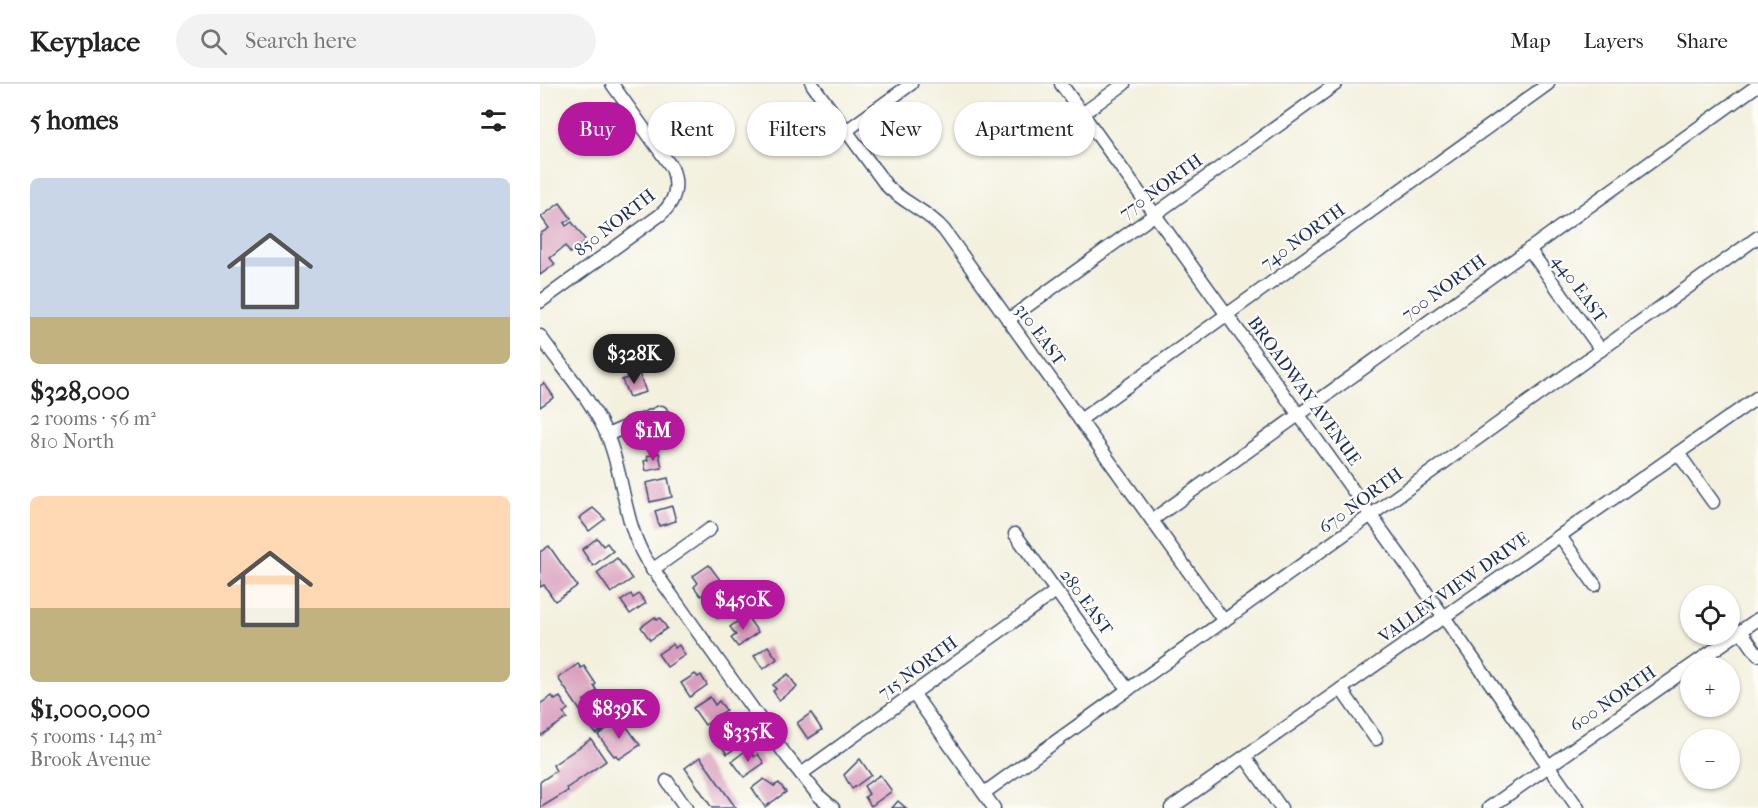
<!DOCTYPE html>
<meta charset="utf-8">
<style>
:root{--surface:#fff;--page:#f2f2f2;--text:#222;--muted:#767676;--line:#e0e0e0;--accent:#b5179e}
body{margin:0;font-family:"IM FELL French Canon",serif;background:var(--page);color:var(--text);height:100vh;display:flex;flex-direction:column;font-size:22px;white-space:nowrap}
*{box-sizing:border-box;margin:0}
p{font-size:20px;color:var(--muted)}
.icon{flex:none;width:33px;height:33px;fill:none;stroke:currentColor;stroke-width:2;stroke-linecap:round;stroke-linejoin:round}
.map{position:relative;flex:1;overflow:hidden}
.sheet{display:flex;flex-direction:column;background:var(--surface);width:540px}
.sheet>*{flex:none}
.hud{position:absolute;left:18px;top:18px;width:570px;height:54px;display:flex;gap:12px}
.controls{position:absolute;left:1140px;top:501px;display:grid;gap:12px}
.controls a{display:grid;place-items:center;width:60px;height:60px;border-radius:50%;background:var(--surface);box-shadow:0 2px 4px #0004;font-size:30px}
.price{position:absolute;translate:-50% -51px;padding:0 14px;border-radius:21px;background:var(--accent);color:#fff;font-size:20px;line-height:39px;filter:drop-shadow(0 2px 3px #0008)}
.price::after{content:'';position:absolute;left:50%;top:36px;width:18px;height:14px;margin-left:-9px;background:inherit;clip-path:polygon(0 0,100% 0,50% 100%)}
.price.current{background:#222;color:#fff}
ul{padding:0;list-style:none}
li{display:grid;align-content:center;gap:12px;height:318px;padding:0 30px}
li span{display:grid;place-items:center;height:186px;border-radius:9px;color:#555}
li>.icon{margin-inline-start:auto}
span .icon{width:108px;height:108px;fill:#fffc;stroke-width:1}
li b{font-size:26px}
h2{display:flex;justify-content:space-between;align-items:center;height:72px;padding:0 30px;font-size:26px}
.chip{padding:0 21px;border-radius:27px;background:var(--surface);box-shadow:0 2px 4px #0004;font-size:21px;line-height:54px}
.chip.current{background:var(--accent);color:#fff}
header{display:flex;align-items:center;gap:36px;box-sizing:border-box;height:84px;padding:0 30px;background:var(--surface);border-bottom:2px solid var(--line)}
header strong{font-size:28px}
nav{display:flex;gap:33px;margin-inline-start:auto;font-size:21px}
.search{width:420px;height:54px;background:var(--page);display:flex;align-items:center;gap:15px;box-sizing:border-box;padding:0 21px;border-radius:33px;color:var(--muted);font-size:22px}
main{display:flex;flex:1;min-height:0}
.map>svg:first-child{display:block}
.building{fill:#d99ebd}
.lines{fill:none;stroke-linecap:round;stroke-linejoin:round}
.street-casing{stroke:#3b4c71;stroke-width:15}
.street{stroke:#fff;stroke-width:12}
.labels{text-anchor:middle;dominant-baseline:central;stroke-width:4.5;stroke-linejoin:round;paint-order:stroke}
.street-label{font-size:18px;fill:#1b2f5e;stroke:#fdfcf7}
</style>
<header>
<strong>Keyplace</strong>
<div class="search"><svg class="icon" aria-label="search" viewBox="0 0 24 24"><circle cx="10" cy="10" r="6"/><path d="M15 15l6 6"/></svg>Search here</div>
<nav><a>Map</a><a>Layers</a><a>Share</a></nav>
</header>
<main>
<section class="sheet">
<h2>5 homes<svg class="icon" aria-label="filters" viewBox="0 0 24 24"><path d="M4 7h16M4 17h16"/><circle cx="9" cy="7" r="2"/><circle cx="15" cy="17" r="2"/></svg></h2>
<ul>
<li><span style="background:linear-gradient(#c9d6e8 75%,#c2b280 0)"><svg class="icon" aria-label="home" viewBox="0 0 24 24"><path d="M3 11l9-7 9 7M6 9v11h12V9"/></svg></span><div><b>$328,000</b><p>2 rooms · 56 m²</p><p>810 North</p></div></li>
<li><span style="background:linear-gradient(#ffd9b3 60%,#c2b280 0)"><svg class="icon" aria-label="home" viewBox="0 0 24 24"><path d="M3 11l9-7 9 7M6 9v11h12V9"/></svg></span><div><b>$1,000,000</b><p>5 rooms · 143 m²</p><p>Brook Avenue</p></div></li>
</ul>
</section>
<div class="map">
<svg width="1218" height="724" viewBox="0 0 1218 724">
<rect width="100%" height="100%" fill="#fdfcf7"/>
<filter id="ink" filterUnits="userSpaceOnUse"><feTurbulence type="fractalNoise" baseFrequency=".0167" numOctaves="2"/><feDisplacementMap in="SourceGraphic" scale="12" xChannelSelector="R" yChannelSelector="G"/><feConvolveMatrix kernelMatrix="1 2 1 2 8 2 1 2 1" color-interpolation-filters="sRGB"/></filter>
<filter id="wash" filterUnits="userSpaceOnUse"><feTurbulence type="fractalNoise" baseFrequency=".008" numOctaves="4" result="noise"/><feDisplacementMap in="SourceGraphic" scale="24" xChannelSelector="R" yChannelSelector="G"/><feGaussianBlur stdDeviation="1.35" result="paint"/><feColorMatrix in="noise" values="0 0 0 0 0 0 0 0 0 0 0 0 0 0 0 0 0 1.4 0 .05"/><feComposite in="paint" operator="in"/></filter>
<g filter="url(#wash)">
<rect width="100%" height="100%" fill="#f3f0de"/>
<g id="blocks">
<g class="building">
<polygon points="20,119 31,134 24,139 26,142 32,138 46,157 30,169 25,162 10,174 15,180 0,191 0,150 9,144 1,133"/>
<polygon points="99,289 106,308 89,313 82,296"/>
<polygon points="4,299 14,313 0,323 0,302"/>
<polygon points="119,369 122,384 106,387 104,377 108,376 107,372"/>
<polygon points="128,394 132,413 110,418 106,399"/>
<polygon points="132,422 136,437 119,442 115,427"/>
<polygon points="53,424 65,435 49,447 39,434"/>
<polygon points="57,454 63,462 67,459 73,467 53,482 42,466"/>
<polygon points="9,462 37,502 15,517 4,501 0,503 0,468"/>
<polygon points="77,474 92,495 71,509 57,489"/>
<polygon points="169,481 181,497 161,512 154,503 158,499 153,492"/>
<polygon points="185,503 198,520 177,534 170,525 174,522 169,514"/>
<polygon points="91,510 93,514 99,510 106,519 90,530 81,517"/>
<polygon points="206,531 218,548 198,563 191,554 196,551 190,543"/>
<polygon points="115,533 117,536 120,534 127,544 110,556 101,543"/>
<polygon points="133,560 135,564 139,561 145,571 127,583 118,570"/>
<polygon points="228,562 237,575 223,585 214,572"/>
<polygon points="38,580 41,584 44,582 56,600 54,602 57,607 43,617 56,609 76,637 56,650 18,594"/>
<polygon points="155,590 158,593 161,591 167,601 150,613 141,599"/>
<polygon points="248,590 257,603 239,616 233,607 236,605 233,601"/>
<polygon points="12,612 15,616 20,613 28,625 23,629 27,634 0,652 0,620"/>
<polygon points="170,613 175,621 179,617 186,626 165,641 153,624"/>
<polygon points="271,629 282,646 268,655 257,639"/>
<polygon points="192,634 208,655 187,670 172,649"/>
<polygon points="79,636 82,641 84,639 100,661 79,675 76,671 74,672 58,651"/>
<polygon points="51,655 66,677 27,704 28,707 0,724 0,698 16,687 13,681"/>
<polygon points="208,665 214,673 218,670 224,679 204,693 192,677"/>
<polygon points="160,673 196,724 172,724 145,684"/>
<polygon points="320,675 331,691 312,705 304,691"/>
<polygon points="340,691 352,707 331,722 325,713 329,710 324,702"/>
<polygon points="224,695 234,702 239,699 246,708 225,723 212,704"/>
<polygon points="358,717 366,724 352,724"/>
</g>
</g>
</g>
<g filter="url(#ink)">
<use href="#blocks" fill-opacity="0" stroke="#3b4c71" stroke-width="1.5"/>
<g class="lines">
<g class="street-casing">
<g id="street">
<path d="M272 0 346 101C363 119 388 127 404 146L684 537"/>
<polyline points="521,0 904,533 1038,724"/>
<polyline points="542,30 584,0"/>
<polyline points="306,47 371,0"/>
<polyline points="989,165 1061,266"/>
<path d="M0 218 120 131C135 119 139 102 132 84L72 0"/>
<polyline points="468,236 796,0"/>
<path d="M0 252C23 285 54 318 69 356 84 395 84 437 105 474L245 670 278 711 293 724"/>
<polyline points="540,336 1008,0"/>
<polyline points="67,351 121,328"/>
<polyline points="1138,369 1173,418"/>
<polyline points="612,436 1218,1"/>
<polyline points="475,450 588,606"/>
<polyline points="1020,452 1055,501"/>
<polyline points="112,486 170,445"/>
<polyline points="1201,547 1218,571"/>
<polyline points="801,605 836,655"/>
<polyline points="373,609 454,724"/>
<polyline points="705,673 741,724"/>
<polyline points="261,690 516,507"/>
<polyline points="127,697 146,724"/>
<polyline points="444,709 1218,153"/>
<polyline points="631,724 1218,313"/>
<polyline points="949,724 1218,535"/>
</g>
</g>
<use href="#street" class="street"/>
</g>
</g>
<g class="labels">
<g class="street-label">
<text transform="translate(621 103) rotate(-36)">770 NORTH</text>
<text transform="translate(75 139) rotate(-38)">850 NORTH</text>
<text transform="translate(763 153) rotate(-36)">740 NORTH</text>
<text transform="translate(904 204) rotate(-36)">700 NORTH</text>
<text transform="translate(1039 205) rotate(54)">440 EAST</text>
<text transform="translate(500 251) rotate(54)">310 EAST</text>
<text transform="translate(764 307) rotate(54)">BROADWAY AVENUE</text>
<text transform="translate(821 417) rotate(-36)">670 NORTH</text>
<text transform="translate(914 504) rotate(-35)">VALLEY VIEW DRIVE</text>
<text transform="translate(546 518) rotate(54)">280 EAST</text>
<text transform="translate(378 584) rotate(-36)">715 NORTH</text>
<text transform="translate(1073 615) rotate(-35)">600 NORTH</text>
</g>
</g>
</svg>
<div class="controls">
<a><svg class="icon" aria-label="locate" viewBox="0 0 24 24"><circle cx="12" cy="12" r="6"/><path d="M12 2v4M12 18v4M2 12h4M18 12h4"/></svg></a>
<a>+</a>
<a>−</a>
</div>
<b class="price current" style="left:94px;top:301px">$328K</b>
<b class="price" style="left:113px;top:378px">$1M</b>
<b class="price" style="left:203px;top:547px">$450K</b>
<b class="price" style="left:79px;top:656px">$839K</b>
<b class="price" style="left:208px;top:679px">$335K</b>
<div class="hud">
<a class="chip current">Buy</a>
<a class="chip">Rent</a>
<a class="chip">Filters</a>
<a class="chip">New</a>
<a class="chip">Apartment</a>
</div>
</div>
</main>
